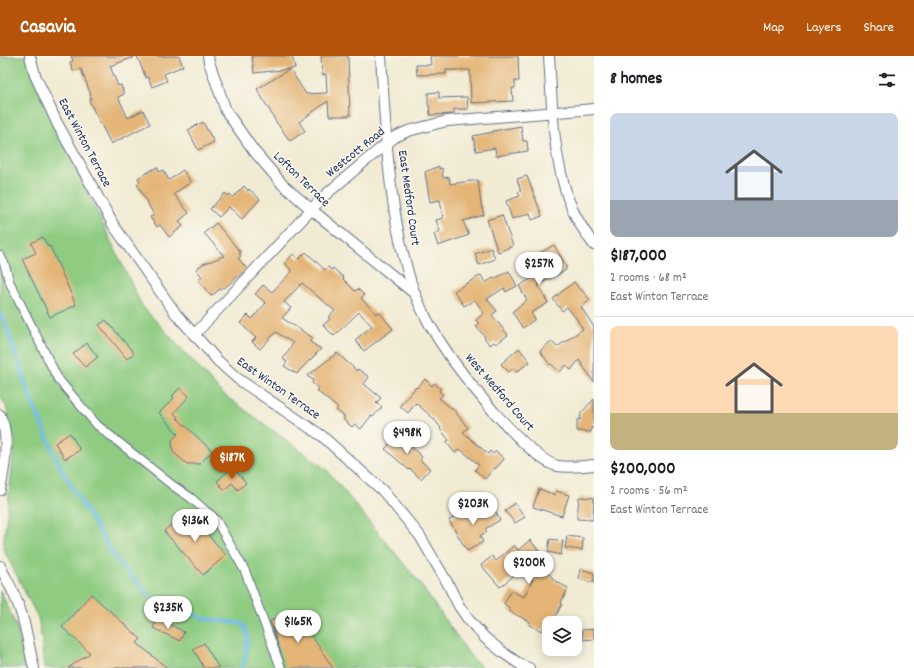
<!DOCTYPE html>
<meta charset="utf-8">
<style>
:root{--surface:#fff;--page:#f2f2f2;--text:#202124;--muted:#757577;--line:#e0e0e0;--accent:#b45309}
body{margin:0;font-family:Dekko,sans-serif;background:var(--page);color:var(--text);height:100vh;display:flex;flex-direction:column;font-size:15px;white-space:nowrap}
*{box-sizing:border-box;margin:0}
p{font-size:13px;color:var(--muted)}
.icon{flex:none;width:22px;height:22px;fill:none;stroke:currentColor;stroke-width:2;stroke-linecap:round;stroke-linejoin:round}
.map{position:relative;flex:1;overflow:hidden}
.drawer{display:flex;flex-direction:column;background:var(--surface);width:320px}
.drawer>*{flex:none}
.buttons{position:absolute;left:542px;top:560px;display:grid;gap:8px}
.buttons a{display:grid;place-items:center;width:40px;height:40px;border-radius:8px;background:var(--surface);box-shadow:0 2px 10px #0003;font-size:20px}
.price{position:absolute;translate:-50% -34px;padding:0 9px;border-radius:14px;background:#fff;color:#222;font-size:13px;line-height:26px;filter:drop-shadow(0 1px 2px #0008)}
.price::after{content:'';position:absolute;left:50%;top:24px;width:12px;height:9px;margin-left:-6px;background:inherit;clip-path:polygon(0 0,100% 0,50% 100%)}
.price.current{background:var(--accent);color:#fff}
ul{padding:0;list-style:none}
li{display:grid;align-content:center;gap:8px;height:212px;padding:0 16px}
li+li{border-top:1px solid var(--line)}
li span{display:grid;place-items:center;height:124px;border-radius:8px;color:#555}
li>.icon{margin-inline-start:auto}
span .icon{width:72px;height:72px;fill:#fffc;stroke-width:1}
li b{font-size:17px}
h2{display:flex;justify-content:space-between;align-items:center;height:48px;padding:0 16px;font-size:17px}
header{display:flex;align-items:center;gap:24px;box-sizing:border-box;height:56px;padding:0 20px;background:var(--accent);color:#fff}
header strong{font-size:19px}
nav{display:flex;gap:22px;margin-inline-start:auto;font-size:14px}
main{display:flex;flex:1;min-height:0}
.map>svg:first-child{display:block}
.green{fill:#8fcc82;stroke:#557e70}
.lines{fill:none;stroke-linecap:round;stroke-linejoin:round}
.stream{stroke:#73beec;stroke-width:3.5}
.building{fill:#e4b577}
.pedestrian-casing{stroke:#667187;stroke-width:10}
.minor-casing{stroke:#667187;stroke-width:12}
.pedestrian{stroke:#fff;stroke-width:8}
.minor{stroke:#fff;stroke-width:10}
.labels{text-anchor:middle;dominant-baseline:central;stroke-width:3.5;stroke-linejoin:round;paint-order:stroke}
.street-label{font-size:13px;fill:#1b2f5e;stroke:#fbf7ec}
</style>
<header>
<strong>Casavia</strong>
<nav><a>Map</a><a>Layers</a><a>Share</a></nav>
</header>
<main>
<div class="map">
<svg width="594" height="612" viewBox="0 0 594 612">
<rect width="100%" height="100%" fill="#fbf7ec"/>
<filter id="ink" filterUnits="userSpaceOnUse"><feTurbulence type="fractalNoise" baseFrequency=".025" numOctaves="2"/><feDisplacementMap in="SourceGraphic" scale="8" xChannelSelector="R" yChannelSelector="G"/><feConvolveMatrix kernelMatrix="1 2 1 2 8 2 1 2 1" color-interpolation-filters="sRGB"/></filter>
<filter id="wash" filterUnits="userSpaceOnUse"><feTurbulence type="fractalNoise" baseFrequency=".012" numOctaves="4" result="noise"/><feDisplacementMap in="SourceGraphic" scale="16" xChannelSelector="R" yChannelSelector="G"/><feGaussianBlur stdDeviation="0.9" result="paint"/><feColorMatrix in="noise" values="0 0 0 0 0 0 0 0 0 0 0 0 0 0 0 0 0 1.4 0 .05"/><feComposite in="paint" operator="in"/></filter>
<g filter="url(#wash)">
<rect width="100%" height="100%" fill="#f1ebd3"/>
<g class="green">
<polygon points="0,0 27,0 52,62 142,250 223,338 326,413 418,525 472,602 483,612 44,612 43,606 42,586 38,562 3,492 15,385 6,350 0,340"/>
<polygon points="0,534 17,572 28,612 0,612"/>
</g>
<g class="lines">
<polyline class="stream" points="0,260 3,261 30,341 60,411 115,502 148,539 202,562 243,568 248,579 245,603 241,612"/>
</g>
<g id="blocks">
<g class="building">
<polygon points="71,0 134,0 134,1 110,10 118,30 121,29 124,38 118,41 128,62 143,54 150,68 111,88 93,53 89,44 91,43 90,39 91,39 81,13 73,15 70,6 73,5"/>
<polygon points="137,0 179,0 183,10 164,18 167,25 152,31 148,21 146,22"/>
<polygon points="252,0 292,0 295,12 290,13 306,38 327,37 326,18 322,19 321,0 348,0 350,60 329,60 328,45 299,66 305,75 290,85 274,63 274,62 257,33 290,13 254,17"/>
<polygon points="430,0 518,0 519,25 515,25 515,32 512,32 513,45 471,47 470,14 446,14 446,18 417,19 416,9 431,9"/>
<polygon points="439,36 439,42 467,41 468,53 454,53 454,58 430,59 429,49 428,49 428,37"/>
<polygon points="203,66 214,86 198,94 188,74"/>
<polygon points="521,70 523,85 527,85 528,95 496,100 495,92 476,95 473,80 493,76 493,75"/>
<polygon points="439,110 439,113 442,112 443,122 449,121 450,128 478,124 481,148 484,159 463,165 469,179 438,190 434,178 440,175 436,164 443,162 440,144 430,146 425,116"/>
<polygon points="157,111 160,116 163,114 169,124 183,114 191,126 174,138 189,157 179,165 183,170 169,181 160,169 157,171 150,161 154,159 137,128 140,126 138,122"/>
<polygon points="527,120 542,160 532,164 530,157 512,163 506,145 520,140 518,136 521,135 517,123"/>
<polygon points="244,130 248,135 249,133 260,143 242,163 229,151 219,161 210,153 225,137 228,140 229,138 233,141"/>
<polygon points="502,159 513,190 498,196 487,164"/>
<polygon points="216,167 241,197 239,198 241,200 238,202 247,213 224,232 223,231 211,240 198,224 202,221 196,213 203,208 224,200 204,177"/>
<polygon points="43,181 48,191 50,190 76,249 50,261 22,203 36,197 31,187"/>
<polygon points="554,189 566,210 566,214 538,229 548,247 531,257 535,263 523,272 512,256 527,244 519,230 544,215 543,214 546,213 538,198"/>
<polygon points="491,192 495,203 479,209 475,198"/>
<polygon points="306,196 325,214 328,211 332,214 333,212 344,222 343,223 355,235 358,233 364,239 361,242 376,258 379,256 393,273 364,295 355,284 372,270 359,256 334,280 323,269 330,263 328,261 335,255 302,227 284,246 291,252 282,262 313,282 310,286 321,293 299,315 297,318 284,310 287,306 283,303 293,287 276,276 260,293 252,286 256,282 240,267 248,259 252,263 266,247 255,238 263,229 272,236 292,215 285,207 293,198 299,203"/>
<polygon points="509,215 517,230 506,236 504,232 487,243 497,255 492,259 508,279 496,288 494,286 490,289 484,282 485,281 476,270 479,268 476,264 484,257 475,244 464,250 454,235 481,219 485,227 493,222 494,223"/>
<polygon points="574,226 580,234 581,233 590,244 581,251 594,271 594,326 579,304 571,314 566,309 560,316 551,308 550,309 540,295 551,285 557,291 583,273 576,262 567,251 562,255 553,243"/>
<polygon points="106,264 134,297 127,303 99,269"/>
<polygon points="87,287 98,301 85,311 73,298"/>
<polygon points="519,292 530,306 516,316 513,312 509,316 501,308"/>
<polygon points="337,297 357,315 358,313 369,321 364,328 381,342 376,347 382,351 373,361 371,360 361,373 355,368 352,371 343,363 345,361 336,354 338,352 317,335 319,333 312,327 313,324 307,320"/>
<polygon points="425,323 432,330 434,327 441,333 439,335 443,339 439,342 452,353 453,353 468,372 463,376 488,398 490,395 493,398 496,395 504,403 495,413 494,412 485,423 475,414 479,409 460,393 455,397 446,386 449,384 440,373 441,372 434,363 416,347 408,357 400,350 416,331 417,332"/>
<polygon points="180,332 189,340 174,357 178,361 177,362 212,395 200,408 187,408 173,396 172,384 178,378 159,357 174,342 172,340"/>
<polygon points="594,343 594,371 591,372 591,376 577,375 577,364 580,364 581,357"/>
<polygon points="403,373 410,380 405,385 422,401 420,404 430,413 421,423 410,413 409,414 385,393"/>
<polygon points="70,377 80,394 65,403 55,387"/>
<polygon points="233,411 246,427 238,434 232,427 224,434 217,425"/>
<polygon points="539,433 555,439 556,435 569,439 562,460 533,451"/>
<polygon points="579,441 594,442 593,464 577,463"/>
<polygon points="515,447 525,461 515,467 505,455"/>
<polygon points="472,451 477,460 493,451 500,464 485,473 487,475 480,480 483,486 467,495 449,464"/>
<polygon points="187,455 226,499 203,519 164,475"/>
<polygon points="567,480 583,482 582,494 565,492"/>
<polygon points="550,483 563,485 561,499 548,496"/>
<polygon points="530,484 544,501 539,505 555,525 568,532 561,547 562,548 553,566 548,564 542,575 529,569 530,566 509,555 510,552 504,548 511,535 524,541 533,523 524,511 500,531 481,509 492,500 496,505 514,489 518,494"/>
<polygon points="581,513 594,517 594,527 579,523"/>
<polygon points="91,538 141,583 137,587 167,612 68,612 90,597 62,571"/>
<polygon points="296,555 315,585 333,612 286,612 270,565"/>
<polygon points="158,562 184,576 180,585 153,572"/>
<polygon points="594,573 594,583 583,584 582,574"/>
<polygon points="204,587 219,612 204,612 197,599 193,593"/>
</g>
</g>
</g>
<g filter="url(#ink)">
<use href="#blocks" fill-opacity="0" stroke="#667187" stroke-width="1"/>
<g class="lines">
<g class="pedestrian-casing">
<polyline id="pedestrian" points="0,200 4,207 10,227 58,323 97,369 172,429 191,442 216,464 245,515 281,612"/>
</g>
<g class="minor-casing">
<g id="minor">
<polyline points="30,0 35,19 57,67 114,170 176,258 218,305 238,323 322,380 383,435 420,480 448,528 459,550 468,563 485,582 505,598 521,609 529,612"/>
<polyline points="208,0 209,6 226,55 254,95 283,129 312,154 415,238"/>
<path d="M381 0C385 63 387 127 401 189 405 206 409 223 415 238 432 281 464 321 494 356 507 370 540 407 558 410 570 412 582 410 594 409"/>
<path d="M549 0C552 43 552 87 564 129 566 135 567 141 570 147 575 162 585 176 594 189"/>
<polyline points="194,279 323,141 364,106 395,81 408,75 447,65 594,53"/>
<path d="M0 359C1 363 3 367 4 371 8 391 4 414 0 434"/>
<path d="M0 510C5 521 12 532 16 543 26 565 28 589 34 612"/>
</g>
</g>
<use href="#pedestrian" class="pedestrian"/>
<use href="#minor" class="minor"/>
</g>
</g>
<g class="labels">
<g class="street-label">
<text transform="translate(84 87) rotate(62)">East Winton Terrace</text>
<text transform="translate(356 97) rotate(-39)">Westcott Road</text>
<text transform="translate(301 124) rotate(44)">Lofton Terrace</text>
<text transform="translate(408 142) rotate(82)">East Medford Court</text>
<text transform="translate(278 333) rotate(35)">East Winton Terrace</text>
<text transform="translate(499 337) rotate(49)">West Medford Court</text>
</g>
</g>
</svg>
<div class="buttons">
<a><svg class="icon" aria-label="layers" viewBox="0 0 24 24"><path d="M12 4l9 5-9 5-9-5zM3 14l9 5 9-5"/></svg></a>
</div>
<b class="price" style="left:539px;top:230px">$257K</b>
<b class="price" style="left:407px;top:399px">$498K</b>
<b class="price current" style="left:232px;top:424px">$187K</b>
<b class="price" style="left:473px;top:470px">$203K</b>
<b class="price" style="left:195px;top:487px">$136K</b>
<b class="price" style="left:529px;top:529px">$200K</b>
<b class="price" style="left:168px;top:574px">$235K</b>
<b class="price" style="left:298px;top:588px">$165K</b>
</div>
<section class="drawer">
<h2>8 homes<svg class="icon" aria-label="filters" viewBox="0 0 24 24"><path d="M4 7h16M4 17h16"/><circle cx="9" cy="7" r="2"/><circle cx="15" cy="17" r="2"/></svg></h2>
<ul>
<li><span style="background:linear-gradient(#c9d6e8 70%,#9aa5b1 0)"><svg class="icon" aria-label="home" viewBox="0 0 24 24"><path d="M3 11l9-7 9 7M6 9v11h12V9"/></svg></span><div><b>$187,000</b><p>2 rooms · 68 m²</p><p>East Winton Terrace</p></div></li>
<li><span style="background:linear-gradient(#ffd9b3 70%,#c2b280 0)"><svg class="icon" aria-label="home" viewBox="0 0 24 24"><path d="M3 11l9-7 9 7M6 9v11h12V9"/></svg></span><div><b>$200,000</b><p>2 rooms · 56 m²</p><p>East Winton Terrace</p></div></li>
</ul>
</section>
</main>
